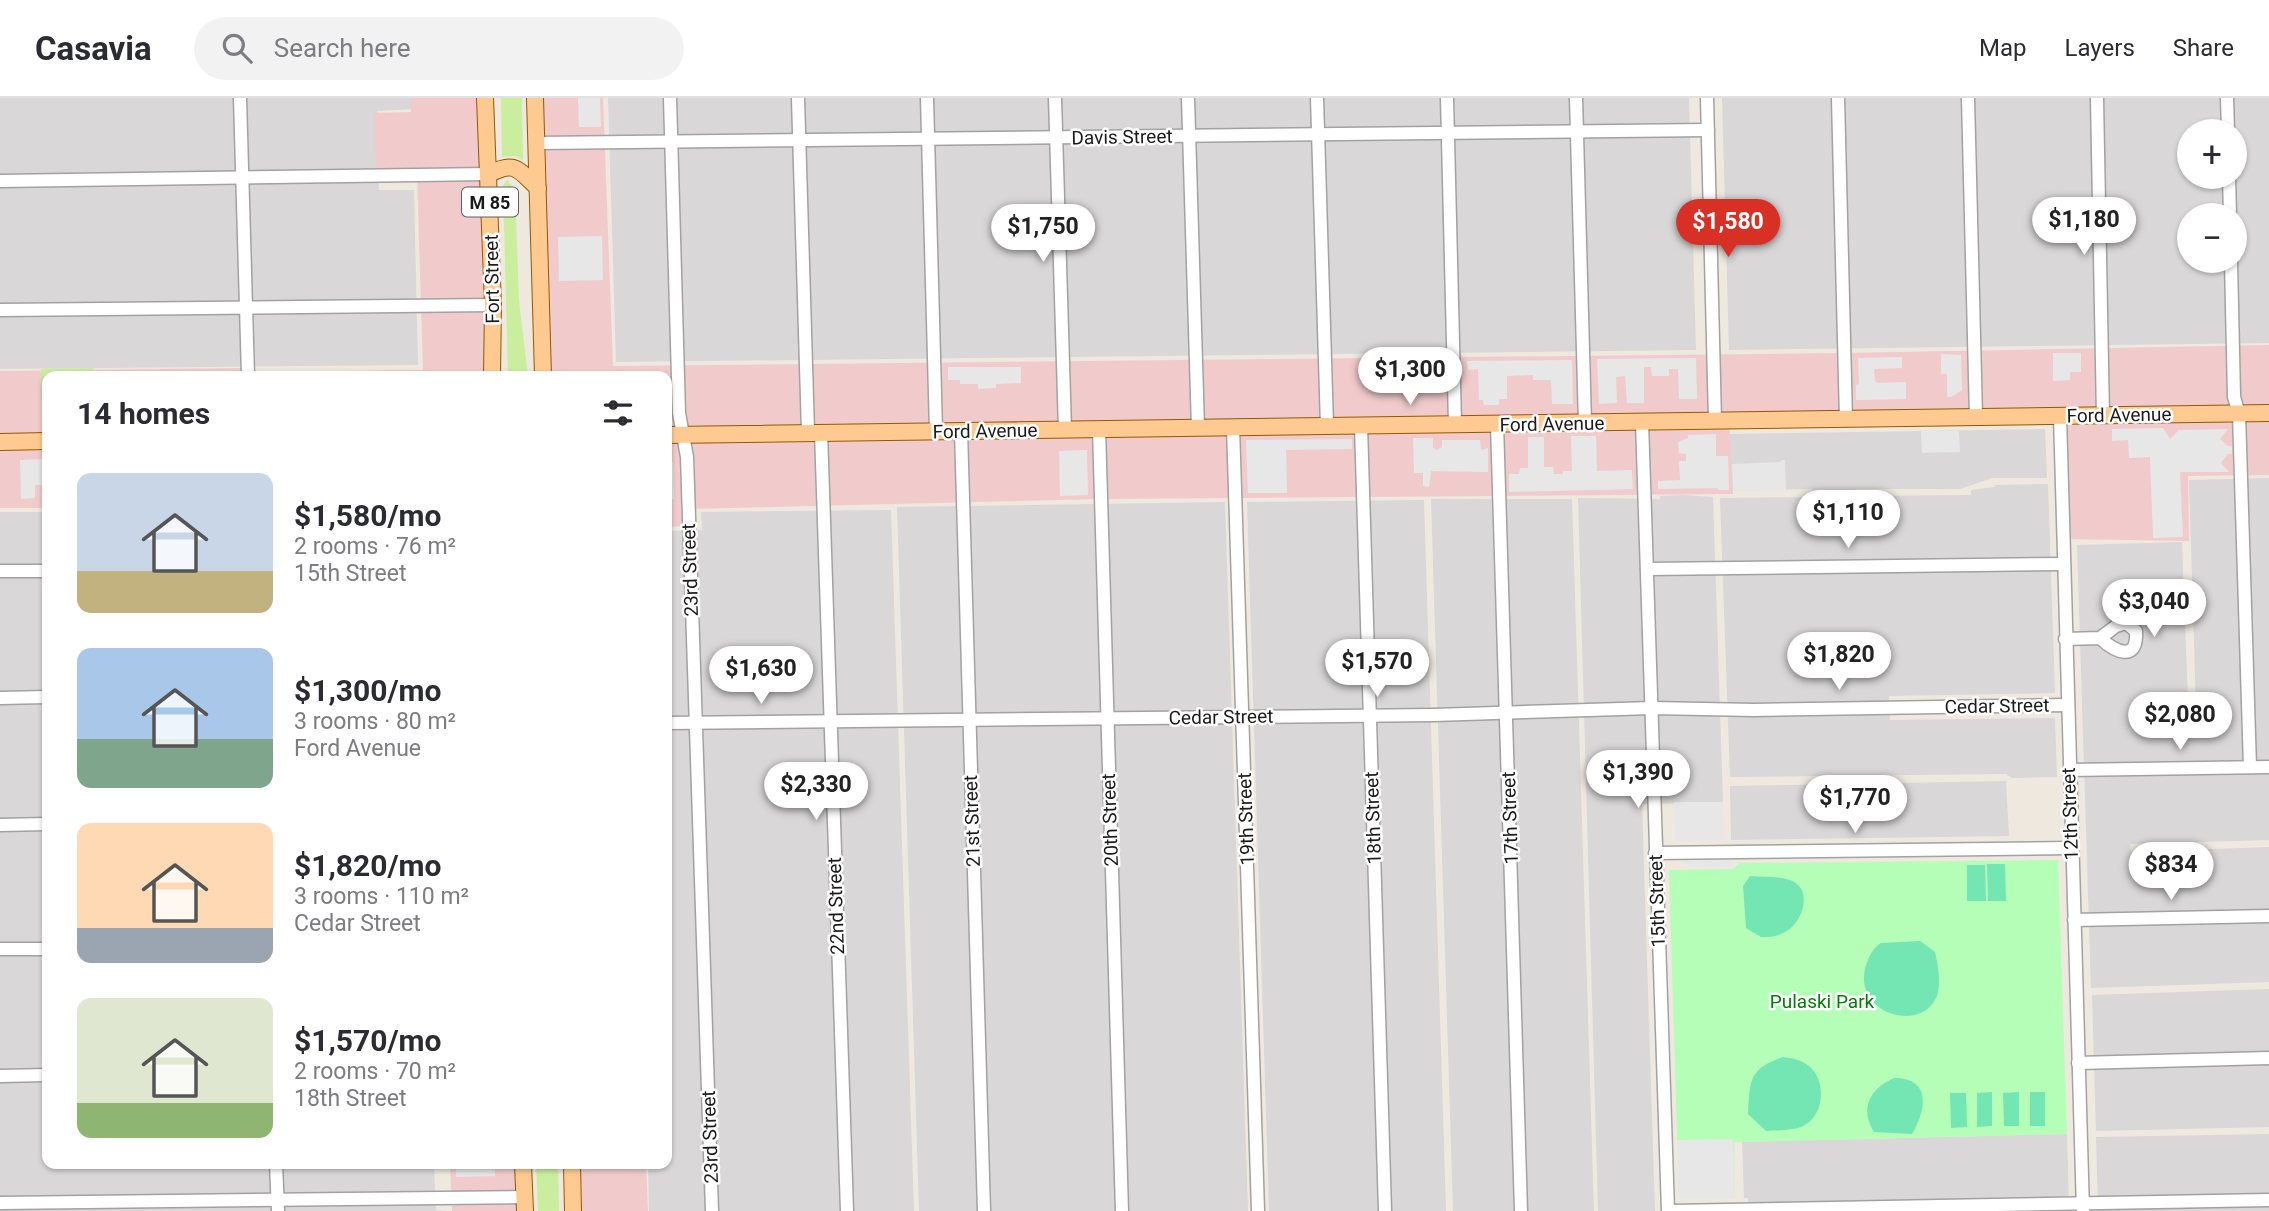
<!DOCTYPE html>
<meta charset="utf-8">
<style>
:root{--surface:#fff;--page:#f2f2f3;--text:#2b2b33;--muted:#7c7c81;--line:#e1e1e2;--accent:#d93025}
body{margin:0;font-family:Roboto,sans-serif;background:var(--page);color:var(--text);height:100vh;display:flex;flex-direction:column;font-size:26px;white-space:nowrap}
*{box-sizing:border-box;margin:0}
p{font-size:23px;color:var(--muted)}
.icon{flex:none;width:38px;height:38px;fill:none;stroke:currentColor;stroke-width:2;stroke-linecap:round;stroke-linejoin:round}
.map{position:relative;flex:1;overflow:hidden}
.side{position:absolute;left:42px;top:273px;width:630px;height:798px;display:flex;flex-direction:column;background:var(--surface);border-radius:14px;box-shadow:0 2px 5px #0004}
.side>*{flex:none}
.tools{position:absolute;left:2177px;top:21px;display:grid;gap:14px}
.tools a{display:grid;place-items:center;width:70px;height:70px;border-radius:50%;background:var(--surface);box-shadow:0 2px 5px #0004;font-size:35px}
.price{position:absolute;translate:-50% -60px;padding:0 16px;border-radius:24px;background:#fff;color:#222;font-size:23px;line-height:46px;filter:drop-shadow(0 2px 4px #0008)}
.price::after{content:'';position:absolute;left:50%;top:42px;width:21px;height:16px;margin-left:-10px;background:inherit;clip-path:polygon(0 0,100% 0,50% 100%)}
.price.selected{background:var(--accent);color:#fff}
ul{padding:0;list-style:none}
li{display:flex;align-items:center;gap:21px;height:175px;padding:0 35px}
li span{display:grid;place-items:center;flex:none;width:196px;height:140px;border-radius:14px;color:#555}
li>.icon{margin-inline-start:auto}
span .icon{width:84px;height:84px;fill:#fffc;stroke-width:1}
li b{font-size:30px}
h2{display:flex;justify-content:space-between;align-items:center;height:84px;padding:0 35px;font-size:30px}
header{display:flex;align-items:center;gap:42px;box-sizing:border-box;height:98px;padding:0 35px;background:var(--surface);border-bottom:2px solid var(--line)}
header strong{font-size:33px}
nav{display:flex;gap:38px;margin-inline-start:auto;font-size:24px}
.search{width:490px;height:63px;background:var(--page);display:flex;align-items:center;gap:18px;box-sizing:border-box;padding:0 24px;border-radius:38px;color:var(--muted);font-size:26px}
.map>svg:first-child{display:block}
.residential{fill:#d9d7d7;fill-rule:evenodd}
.commercial{fill:#f1cbcc}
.grass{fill:#caee9e}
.park{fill:#b5feb7}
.pitch{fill:#74e6b4}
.parking{fill:#e7e7e7}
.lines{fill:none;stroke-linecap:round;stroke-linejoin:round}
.minor-casing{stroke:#a2a2a2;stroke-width:15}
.major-casing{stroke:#915900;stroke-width:18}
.minor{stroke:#fff;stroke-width:12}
.major{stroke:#ffca92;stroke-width:16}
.labels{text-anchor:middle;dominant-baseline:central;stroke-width:5;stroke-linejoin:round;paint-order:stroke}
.shield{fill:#fff;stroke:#5f5f5f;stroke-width:2}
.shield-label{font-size:18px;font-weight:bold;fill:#1b1b1b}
.street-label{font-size:19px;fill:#1b1b1b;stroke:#fff}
.park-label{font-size:19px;fill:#018005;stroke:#fff}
</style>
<header>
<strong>Casavia</strong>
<div class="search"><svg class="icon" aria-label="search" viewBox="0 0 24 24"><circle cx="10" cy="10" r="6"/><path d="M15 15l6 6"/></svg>Search here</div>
<nav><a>Map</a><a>Layers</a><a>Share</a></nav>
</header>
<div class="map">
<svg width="2269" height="1113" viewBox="0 0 2269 1113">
<rect width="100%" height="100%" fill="#eee8df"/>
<g class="residential">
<polygon points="0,0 411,0 412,11 377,13 379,92 414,92 418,267 0,271"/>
<polygon points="608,0 1689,0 1696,252 616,264"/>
<path d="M1722 0H2269V245L1729 252ZM2189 33H2235V79H2189ZM2189 117H2235V163H2189Z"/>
<polygon points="2045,331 2047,380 1992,380 1960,391 1856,391 1855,398 1971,397 1971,392 1995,389 1995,387 2048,386 2055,595 1889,598 1890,622 2055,620 2057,679 2012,680 2006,676 1730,679 1720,400 1813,399 1812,391 1731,393 1729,336"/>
<polygon points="2269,380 2269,742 2130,746 2131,754 2269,749 2269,884 2091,890 2077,447 2182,444 2188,602 2184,605 2131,607 2137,613 2196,611 2189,382"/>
<polygon points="1684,397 1713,399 1723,704 1642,706 1655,1113 1598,1113 1578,400 1660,401 1660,398"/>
<polygon points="1431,401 1572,401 1594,1113 1453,1113"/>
<polygon points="1424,402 1446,1113 1269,1113 1247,404"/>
<polygon points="1225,404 1248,1113 919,1113 897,409"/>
<polygon points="891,412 914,1113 649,1113 648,1066 667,1066 667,433 702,432 701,414"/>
<polygon points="0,414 47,414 47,1066 434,1066 436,1112 448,1113 0,1113"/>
<polygon points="2006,683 2009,738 1731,742 1730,688"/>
<polygon points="2269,891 2269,1029 2096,1033 2092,897"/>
<polygon points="2067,1036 2069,1113 1748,1113 1748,1100 1744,1100 1742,1044"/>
<polygon points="2269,1036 2269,1113 2098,1113 2096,1039"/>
</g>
<g class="commercial">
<polygon points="410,0 485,0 492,278 47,278 47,410 0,410 0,273 248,270 249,274 423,272 417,77 376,77 374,15 411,14"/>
<polygon points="535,0 603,0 613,268 1844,255 2269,247 2269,377 2188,378 2189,443 2063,441 2060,318 1729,324 1733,396 1100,401 688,411 688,428 667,429 667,278 543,278"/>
<polygon points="450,1066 523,1066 525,1113 452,1113"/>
<polygon points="572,1066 646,1066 648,1113 573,1113"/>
</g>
<g class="grass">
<polygon points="501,0 522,0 523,63 516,58 502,59"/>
<polygon points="507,82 515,92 519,203 528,278 508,278 503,88"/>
<polygon points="93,270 93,278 47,278 47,323 43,323 41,271"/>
<polygon points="536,1066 558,1066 559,1113 538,1113"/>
</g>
<polygon class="park" points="2058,762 2067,1036 1734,1044 1735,1101 1679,1101 1669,772 1732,771 1740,765"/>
<g class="pitch">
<polygon points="1987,766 2005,766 2006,803 1988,803"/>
<polygon points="1967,767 1985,767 1986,803 1967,803"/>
<path d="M1750 778C1762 779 1778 778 1790 782 1815 791 1802 827 1783 835 1776 839 1769 839 1761 839L1746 830 1743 788Z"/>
<path d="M1920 843 1935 854C1938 866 1941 886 1937 898 1921 937 1851 915 1866 867 1869 858 1873 850 1881 845Z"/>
<path d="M1783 959C1792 960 1802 962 1809 968 1826 982 1825 1015 1805 1027 1795 1033 1778 1032 1766 1033L1748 1016C1750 983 1748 971 1783 959Z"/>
<path d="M1894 980C1932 980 1926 1012 1912 1036L1874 1034C1859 1010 1870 991 1894 980Z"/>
<polygon points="1992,994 1992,1028 1977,1029 1977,995"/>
<polygon points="2019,994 2019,1028 2004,1028 2003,995"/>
<rect x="2030" y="994" width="15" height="34"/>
<polygon points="1950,995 1966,995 1967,1029 1951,1030"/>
</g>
<g class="parking">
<polygon points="578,0 600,0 601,29 579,29"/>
<polygon points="602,138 603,182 559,183 558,139"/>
<polygon points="2053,255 2081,255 2081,274 2070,274 2070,282 2053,283"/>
<polygon points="1941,256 1961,257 1962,292 1951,299 1947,299 1947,276 1941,276"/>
<polygon points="1902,259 1902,270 1874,271 1875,283 1878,285 1906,284 1906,301 1856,302 1856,287 1859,286 1858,260"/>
<polygon points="1696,260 1697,301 1679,301 1678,271 1669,271 1669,278 1652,278 1651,269 1644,269 1644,305 1627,305 1625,278 1616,279 1617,305 1599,306 1597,261"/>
<polygon points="1572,262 1573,306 1552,306 1551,282 1533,282 1533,277 1507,278 1507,301 1499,301 1499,307 1484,307 1483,302 1479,302 1478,271 1468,272 1467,263"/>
<polygon points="948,269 1021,269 1021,285 996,286 996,290 978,291 978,286 960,286 960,282 948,282"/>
<polygon points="2163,330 2170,341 2179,332 2228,331 2220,341 2228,348 2232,348 2232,356 2228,356 2221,365 2229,374 2180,374 2183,439 2153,440 2150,359 2129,360 2128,342 2112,343 2112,331"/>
<polygon points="1921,333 1959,333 1960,354 1922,355"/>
<polygon points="1716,336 1716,358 1728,358 1729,392 1719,392 1717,390 1658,391 1658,383 1680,382 1679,363 1686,363 1686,356 1679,355 1678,344 1688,340 1688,337"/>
<polygon points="1571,338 1596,338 1597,373 1632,372 1633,391 1509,394 1509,376 1519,376 1520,370 1528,370 1528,339 1544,339 1544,369 1553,369 1554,376 1563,376 1563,373 1572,373"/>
<polygon points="1413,340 1433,340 1433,350 1437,352 1442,349 1442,342 1480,342 1481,352 1488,350 1488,374 1431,373 1429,389 1423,388 1423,375 1414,375"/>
<polygon points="1352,341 1352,351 1286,352 1287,395 1248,395 1246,342"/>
<polygon points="1087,352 1088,397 1060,398 1059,353"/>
<polygon points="47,361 47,387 35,387 35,400 21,401 20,362"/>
<polygon points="1781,362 1785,362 1786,392 1733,393 1732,366 1781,364"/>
<polygon points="667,364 673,364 674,401 670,402 670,421 667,421"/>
<polygon points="1674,704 1723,704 1724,742 1675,743"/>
<polygon points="1674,755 1732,755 1732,769 1689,769"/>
<polygon points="1733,1041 1735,1101 1679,1101 1677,1042"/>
<polygon points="456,1066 499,1066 499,1070 495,1071 495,1078 456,1079"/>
</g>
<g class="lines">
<g class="minor-casing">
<g id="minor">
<polyline points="240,0 248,278"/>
<polyline points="670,0 679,315 687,359 712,1113"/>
<polyline points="798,0 808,334"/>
<polyline points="927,0 936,333"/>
<polyline points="1055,0 1065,332"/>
<polyline points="1188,0 1198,330"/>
<polyline points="1317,0 1327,328"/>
<polyline points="1447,0 1455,326"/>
<polyline points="1576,0 1585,325"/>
<polyline points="1707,0 1715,323"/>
<polyline points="1838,0 1846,322"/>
<polyline points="1968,0 1976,319"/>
<polyline points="2097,0 2103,318"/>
<polyline points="2227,0 2228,33"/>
<polyline points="537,45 1708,32"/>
<polyline points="2229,79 2230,117"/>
<polyline points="0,83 489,76"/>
<polyline points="2231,163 2234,299 2239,316 2250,669"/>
<polyline points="0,212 493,207"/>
<polyline points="2060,318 2083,1113"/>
<polyline points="1642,324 1668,1113"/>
<polyline points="1497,326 1521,1113"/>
<polyline points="1361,328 1385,1113"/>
<polyline points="1233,329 1258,1113"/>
<polyline points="1099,331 1122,1113"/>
<polyline points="961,333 984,1113"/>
<polyline points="821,334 847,1113"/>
<polyline points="1647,471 2063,466"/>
<polyline points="0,473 47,473"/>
<path d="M2065 541 2100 540 2116 528 2126 525 2136 533C2138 565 2115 554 2100 540"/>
<polyline points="0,600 47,599"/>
<polyline points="667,625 1434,617 1652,610 1754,612 2068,607"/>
<polyline points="2069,672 2269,669"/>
<polyline points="0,727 47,726"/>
<polyline points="1655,755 2071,750"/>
<polyline points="2074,822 2269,818"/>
<polyline points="0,851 47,851"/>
<polyline points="2078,965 2269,960"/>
<polyline points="0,978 47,977"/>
<polyline points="276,1066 278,1113"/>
<polyline points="0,1105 525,1099"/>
<polyline points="1672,1113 2269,1102"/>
</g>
</g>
<g class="major-casing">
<g id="major">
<polyline points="485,0 493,207 492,278"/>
<polyline points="535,0 543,278"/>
<path d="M489 76C516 62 518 72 538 90"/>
<polyline points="667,337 2269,315"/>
<polyline points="0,344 47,343"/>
<polyline points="523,1066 525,1113"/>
<polyline points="572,1066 573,1113"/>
</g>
</g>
<use href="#minor" class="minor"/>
<use href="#major" class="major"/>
</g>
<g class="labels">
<rect class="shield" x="462" y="89.5" width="56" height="29" rx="5"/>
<g class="shield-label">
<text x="490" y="104">M 85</text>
</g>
<g class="street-label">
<text transform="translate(1122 39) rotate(-1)">Davis Street</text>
<text transform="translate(492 181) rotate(-91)">Fort Street</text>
<text transform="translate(2119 317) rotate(-1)">Ford Avenue</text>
<text transform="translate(1552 326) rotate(-1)">Ford Avenue</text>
<text transform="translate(985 333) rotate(-1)">Ford Avenue</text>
<text transform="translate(690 472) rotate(-92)">23rd Street</text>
<text transform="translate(1997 608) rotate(-1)">Cedar Street</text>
<text transform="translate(1221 619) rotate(-1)">Cedar Street</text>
<text transform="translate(2070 716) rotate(-92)">12th Street</text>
<text transform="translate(1373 720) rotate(-92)">18th Street</text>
<text transform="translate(1510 720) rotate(-92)">17th Street</text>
<text transform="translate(1246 721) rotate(-92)">19th Street</text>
<text transform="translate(1110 722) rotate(-92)">20th Street</text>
<text transform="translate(972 723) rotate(-92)">21st Street</text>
<text transform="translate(1657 803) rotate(-92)">15th Street</text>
<text transform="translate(836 808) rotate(-92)">22nd Street</text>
<text transform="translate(710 1039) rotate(-92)">23rd Street</text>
</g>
<g class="park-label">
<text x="1822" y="903">Pulaski Park</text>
</g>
</g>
</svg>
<div class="tools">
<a>+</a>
<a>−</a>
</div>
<b class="price" style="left:2084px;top:159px">$1,180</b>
<b class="price selected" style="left:1728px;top:161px">$1,580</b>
<b class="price" style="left:1043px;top:166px">$1,750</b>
<b class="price" style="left:1410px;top:309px">$1,300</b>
<b class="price" style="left:1848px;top:452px">$1,110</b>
<b class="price" style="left:2154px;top:541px">$3,040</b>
<b class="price" style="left:1839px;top:594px">$1,820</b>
<b class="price" style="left:1377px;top:601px">$1,570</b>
<b class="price" style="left:761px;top:608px">$1,630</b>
<b class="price" style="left:2180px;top:654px">$2,080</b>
<b class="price" style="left:1638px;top:712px">$1,390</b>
<b class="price" style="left:816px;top:724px">$2,330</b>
<b class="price" style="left:1855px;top:737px">$1,770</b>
<b class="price" style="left:2171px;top:804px">$834</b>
<section class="side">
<h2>14 homes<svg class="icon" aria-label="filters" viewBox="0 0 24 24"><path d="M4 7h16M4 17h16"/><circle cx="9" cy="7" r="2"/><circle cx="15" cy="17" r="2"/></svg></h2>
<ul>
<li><span style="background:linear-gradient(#c9d6e8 70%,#c2b280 0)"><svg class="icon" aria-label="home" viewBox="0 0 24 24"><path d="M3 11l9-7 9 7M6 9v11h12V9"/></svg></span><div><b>$1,580/mo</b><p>2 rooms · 76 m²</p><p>15th Street</p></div></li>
<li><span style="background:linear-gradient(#a9c7e8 65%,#7fa58c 0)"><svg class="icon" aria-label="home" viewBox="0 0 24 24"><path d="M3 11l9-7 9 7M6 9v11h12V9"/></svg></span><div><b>$1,300/mo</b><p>3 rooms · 80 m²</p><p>Ford Avenue</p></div></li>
<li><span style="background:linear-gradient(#ffd9b3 75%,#9aa5b1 0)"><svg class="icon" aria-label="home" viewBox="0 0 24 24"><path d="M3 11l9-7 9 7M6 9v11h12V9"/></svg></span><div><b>$1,820/mo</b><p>3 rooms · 110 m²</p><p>Cedar Street</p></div></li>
<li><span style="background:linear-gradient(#dfe7d0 75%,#8fb573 0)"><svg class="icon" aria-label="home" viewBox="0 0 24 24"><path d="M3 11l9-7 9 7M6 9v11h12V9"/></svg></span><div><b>$1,570/mo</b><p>2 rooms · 70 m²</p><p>18th Street</p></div></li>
</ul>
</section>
</div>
